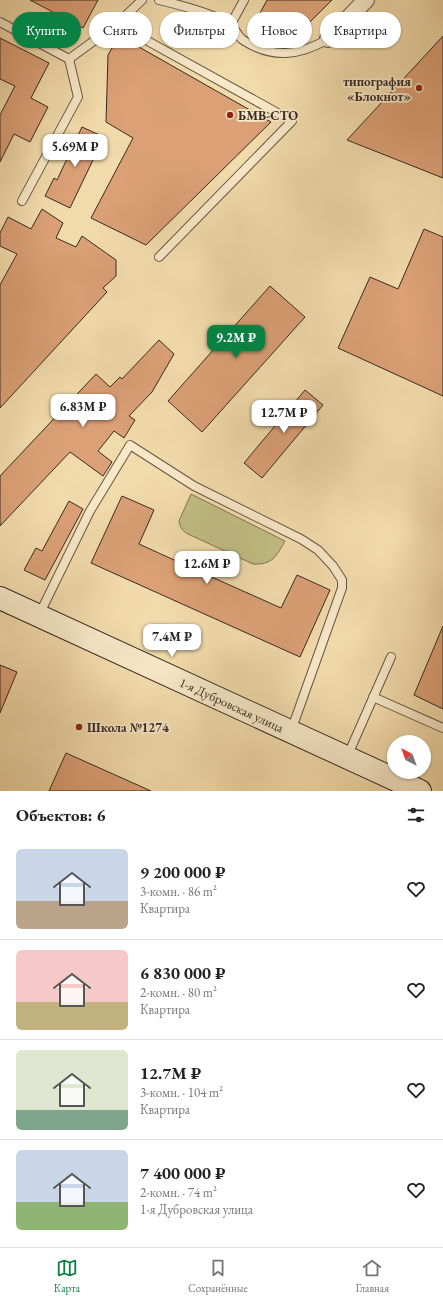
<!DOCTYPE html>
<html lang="ru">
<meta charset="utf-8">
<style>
:root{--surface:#fff;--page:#f2f2f2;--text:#222;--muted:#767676;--line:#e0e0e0;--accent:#0b8043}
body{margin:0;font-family:"EB Garamond",serif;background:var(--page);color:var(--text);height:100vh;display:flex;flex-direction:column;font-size:15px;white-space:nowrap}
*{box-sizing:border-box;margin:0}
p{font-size:13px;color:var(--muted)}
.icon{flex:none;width:22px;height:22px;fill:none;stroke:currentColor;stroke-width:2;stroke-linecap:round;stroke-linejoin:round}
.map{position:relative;height:791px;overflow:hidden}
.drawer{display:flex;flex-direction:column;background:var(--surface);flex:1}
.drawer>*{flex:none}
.guide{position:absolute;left:12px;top:12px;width:419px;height:36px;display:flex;gap:8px}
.needle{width:26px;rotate:319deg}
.fabs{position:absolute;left:387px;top:735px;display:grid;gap:8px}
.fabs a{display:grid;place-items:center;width:44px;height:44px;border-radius:50%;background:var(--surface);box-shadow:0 1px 3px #0004;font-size:20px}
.price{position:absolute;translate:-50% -34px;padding:0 9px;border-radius:8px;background:#fff;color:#222;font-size:13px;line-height:26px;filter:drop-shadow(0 1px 2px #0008)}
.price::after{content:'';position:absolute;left:50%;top:24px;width:12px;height:9px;margin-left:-6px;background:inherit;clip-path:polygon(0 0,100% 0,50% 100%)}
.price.current{background:var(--accent);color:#fff}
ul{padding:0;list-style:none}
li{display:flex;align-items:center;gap:12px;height:100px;padding:0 16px}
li+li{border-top:1px solid var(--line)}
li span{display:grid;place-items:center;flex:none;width:112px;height:80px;border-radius:6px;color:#555}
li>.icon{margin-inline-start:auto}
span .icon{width:48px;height:48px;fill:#fffc;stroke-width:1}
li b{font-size:17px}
h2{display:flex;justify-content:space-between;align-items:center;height:48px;padding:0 16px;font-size:17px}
.pill{padding:0 14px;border-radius:18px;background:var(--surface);box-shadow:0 1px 3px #0004;font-size:14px;line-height:36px}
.pill.current{background:var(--accent);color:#fff}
.tab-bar{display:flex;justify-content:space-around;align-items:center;height:56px;border-top:1px solid var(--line);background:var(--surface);font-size:11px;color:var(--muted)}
.tab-bar a{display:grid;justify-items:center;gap:2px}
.tab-bar .current{color:var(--accent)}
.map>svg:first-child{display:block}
.green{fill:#c1be84;stroke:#7c7454}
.building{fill:#dba076;stroke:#382a24}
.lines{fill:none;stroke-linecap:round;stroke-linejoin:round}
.service-casing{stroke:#665646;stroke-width:10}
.minor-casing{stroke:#665646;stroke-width:18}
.secondary-casing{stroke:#382a24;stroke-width:24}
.service{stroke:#f7e8c8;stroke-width:8}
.minor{stroke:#f7e8c8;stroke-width:16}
.secondary{stroke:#f7e8c8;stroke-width:22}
.poi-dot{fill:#8f2418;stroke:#f7e8c8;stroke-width:1.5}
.labels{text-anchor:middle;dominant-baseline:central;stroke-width:3.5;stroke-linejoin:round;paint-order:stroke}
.poi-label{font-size:13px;font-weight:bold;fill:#382a24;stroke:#f7e8c8;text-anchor:start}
.street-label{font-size:13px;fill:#382a24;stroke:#f7e8c8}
</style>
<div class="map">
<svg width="443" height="791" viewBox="0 0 443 791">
<rect width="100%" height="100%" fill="#f2dbab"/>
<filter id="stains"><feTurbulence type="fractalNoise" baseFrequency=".005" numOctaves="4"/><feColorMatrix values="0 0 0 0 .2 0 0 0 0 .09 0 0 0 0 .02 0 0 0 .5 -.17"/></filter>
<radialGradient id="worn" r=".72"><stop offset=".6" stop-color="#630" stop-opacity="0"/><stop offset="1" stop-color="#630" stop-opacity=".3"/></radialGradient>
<path class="green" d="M191 494 285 541C276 557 272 565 253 564L188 534C183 531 180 528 179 521Z"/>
<g class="building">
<polygon points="30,0 98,0 83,28"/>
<polygon points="267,0 332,0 298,34 260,13"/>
<polygon points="443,36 443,178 347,140"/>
<polygon points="0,38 49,63 31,98 48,107 30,142 14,134 0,162 0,115 15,86 0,79"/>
<polygon points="124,41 132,43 271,122 146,245 91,218 133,138 106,122 108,55 112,48"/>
<polygon points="82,127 104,137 70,208 45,196 54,178 57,180"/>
<polygon points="42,209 63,223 56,238 76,247 82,236 116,260 116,276 103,288 107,292 0,408 0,285 17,254 0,246 0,233 8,217 31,229"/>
<polygon points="424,229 443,237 443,396 338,348 370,277 398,289"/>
<polygon points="270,286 305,317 202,432 168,401"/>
<polygon points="159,340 174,354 152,392 129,416 135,420 124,438 114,431 98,451 112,462 103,476 70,452 0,526 0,476 96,374 110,387 120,377 122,379"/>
<polygon points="305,390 323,405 262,478 244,463"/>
<polygon points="122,496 154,510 139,544 196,570 281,608 297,575 330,590 300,657 91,563"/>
<polygon points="69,501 83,509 45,580 24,570 36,548 42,551"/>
<polygon points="443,626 443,709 414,695"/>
<polygon points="0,665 17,672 0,713"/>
<polygon points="66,753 151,791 49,791"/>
</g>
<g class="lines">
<g class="service-casing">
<g id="service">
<path d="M159 0C180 5 212 13 230 24 235 27 237 36 243 40 272 59 299 56 328 39"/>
<polyline points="0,22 69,59 117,24 142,0"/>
<polyline points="117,24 292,121 159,257"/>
<polyline points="231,24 244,0"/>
<polyline points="22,201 78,97 69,59"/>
<polyline points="39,615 90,511 130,445 194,486 301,539 318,550 333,566 342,580 342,588 291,731"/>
<polyline points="373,697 443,728"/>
<polyline points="347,757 391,657"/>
</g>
</g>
<g class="minor-casing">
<polyline id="minor" points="328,39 366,0"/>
</g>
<g class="secondary-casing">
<g id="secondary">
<path id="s1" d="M0 598 420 791"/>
</g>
</g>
<use href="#service" class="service"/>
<use href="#minor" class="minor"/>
<use href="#secondary" class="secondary"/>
</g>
<g class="poi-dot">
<circle cx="419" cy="88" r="4"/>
<circle cx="230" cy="115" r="4"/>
<circle cx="79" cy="727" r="4"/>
</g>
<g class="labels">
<g class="poi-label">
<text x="411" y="81" text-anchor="end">типография<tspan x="411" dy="15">«Блокнот»</tspan></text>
<text x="238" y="115">БМВ-СТО</text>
<text x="87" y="727">Школа №1274</text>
</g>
<g class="street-label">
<text stroke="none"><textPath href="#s1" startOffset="255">1-я Дубровская улица</textPath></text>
</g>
</g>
<rect width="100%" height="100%" filter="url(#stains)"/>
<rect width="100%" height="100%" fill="url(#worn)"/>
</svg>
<div class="fabs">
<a><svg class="needle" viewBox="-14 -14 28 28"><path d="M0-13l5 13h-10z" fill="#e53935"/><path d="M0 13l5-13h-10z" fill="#767676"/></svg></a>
</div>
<b class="price" style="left:75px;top:168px">5.69M ₽</b>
<b class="price current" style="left:236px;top:359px">9.2M ₽</b>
<b class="price" style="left:83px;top:428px">6.83M ₽</b>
<b class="price" style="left:284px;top:434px">12.7M ₽</b>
<b class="price" style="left:207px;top:585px">12.6M ₽</b>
<b class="price" style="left:172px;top:658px">7.4M ₽</b>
<div class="guide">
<a class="pill current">Купить</a>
<a class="pill">Снять</a>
<a class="pill">Фильтры</a>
<a class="pill">Новое</a>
<a class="pill">Квартира</a>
</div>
</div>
<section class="drawer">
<h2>Объектов: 6<svg class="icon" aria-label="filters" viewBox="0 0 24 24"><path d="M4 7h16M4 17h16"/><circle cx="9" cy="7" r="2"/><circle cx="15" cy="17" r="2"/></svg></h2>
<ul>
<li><span style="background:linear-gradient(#c9d6e8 65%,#b9a48a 0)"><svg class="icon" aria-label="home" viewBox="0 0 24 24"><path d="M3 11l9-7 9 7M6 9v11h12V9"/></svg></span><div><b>9 200 000 ₽</b><p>3-комн. · 86 m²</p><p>Квартира</p></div><svg class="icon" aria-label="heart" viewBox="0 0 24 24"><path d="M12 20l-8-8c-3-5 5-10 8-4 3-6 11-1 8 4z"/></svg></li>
<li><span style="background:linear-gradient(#f6c9c9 65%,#c2b280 0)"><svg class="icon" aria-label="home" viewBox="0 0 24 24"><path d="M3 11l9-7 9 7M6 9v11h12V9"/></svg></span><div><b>6 830 000 ₽</b><p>2-комн. · 80 m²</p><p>Квартира</p></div><svg class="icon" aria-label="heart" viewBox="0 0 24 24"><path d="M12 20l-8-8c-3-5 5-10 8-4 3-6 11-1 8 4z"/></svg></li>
<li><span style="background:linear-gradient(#dfe7d0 75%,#7fa58c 0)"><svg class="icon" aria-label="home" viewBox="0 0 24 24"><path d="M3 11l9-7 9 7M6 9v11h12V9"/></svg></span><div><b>12.7M ₽</b><p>3-комн. · 104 m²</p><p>Квартира</p></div><svg class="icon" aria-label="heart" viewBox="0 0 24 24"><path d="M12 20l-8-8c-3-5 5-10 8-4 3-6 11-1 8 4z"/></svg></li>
<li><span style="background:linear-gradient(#c9d6e8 65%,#8fb573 0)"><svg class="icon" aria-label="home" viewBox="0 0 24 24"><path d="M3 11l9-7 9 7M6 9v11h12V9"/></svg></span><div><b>7 400 000 ₽</b><p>2-комн. · 74 m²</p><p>1-я Дубровская улица</p></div><svg class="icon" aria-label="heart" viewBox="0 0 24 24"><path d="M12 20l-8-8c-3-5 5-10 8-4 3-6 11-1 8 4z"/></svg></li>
</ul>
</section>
<nav class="tab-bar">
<a class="current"><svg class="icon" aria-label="map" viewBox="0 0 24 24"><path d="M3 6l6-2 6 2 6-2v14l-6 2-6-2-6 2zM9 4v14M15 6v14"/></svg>Карта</a>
<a><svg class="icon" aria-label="saved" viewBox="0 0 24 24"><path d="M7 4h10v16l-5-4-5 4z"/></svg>Сохранённые</a>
<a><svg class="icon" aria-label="home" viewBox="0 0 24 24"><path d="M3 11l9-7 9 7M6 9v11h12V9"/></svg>Главная</a>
</nav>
